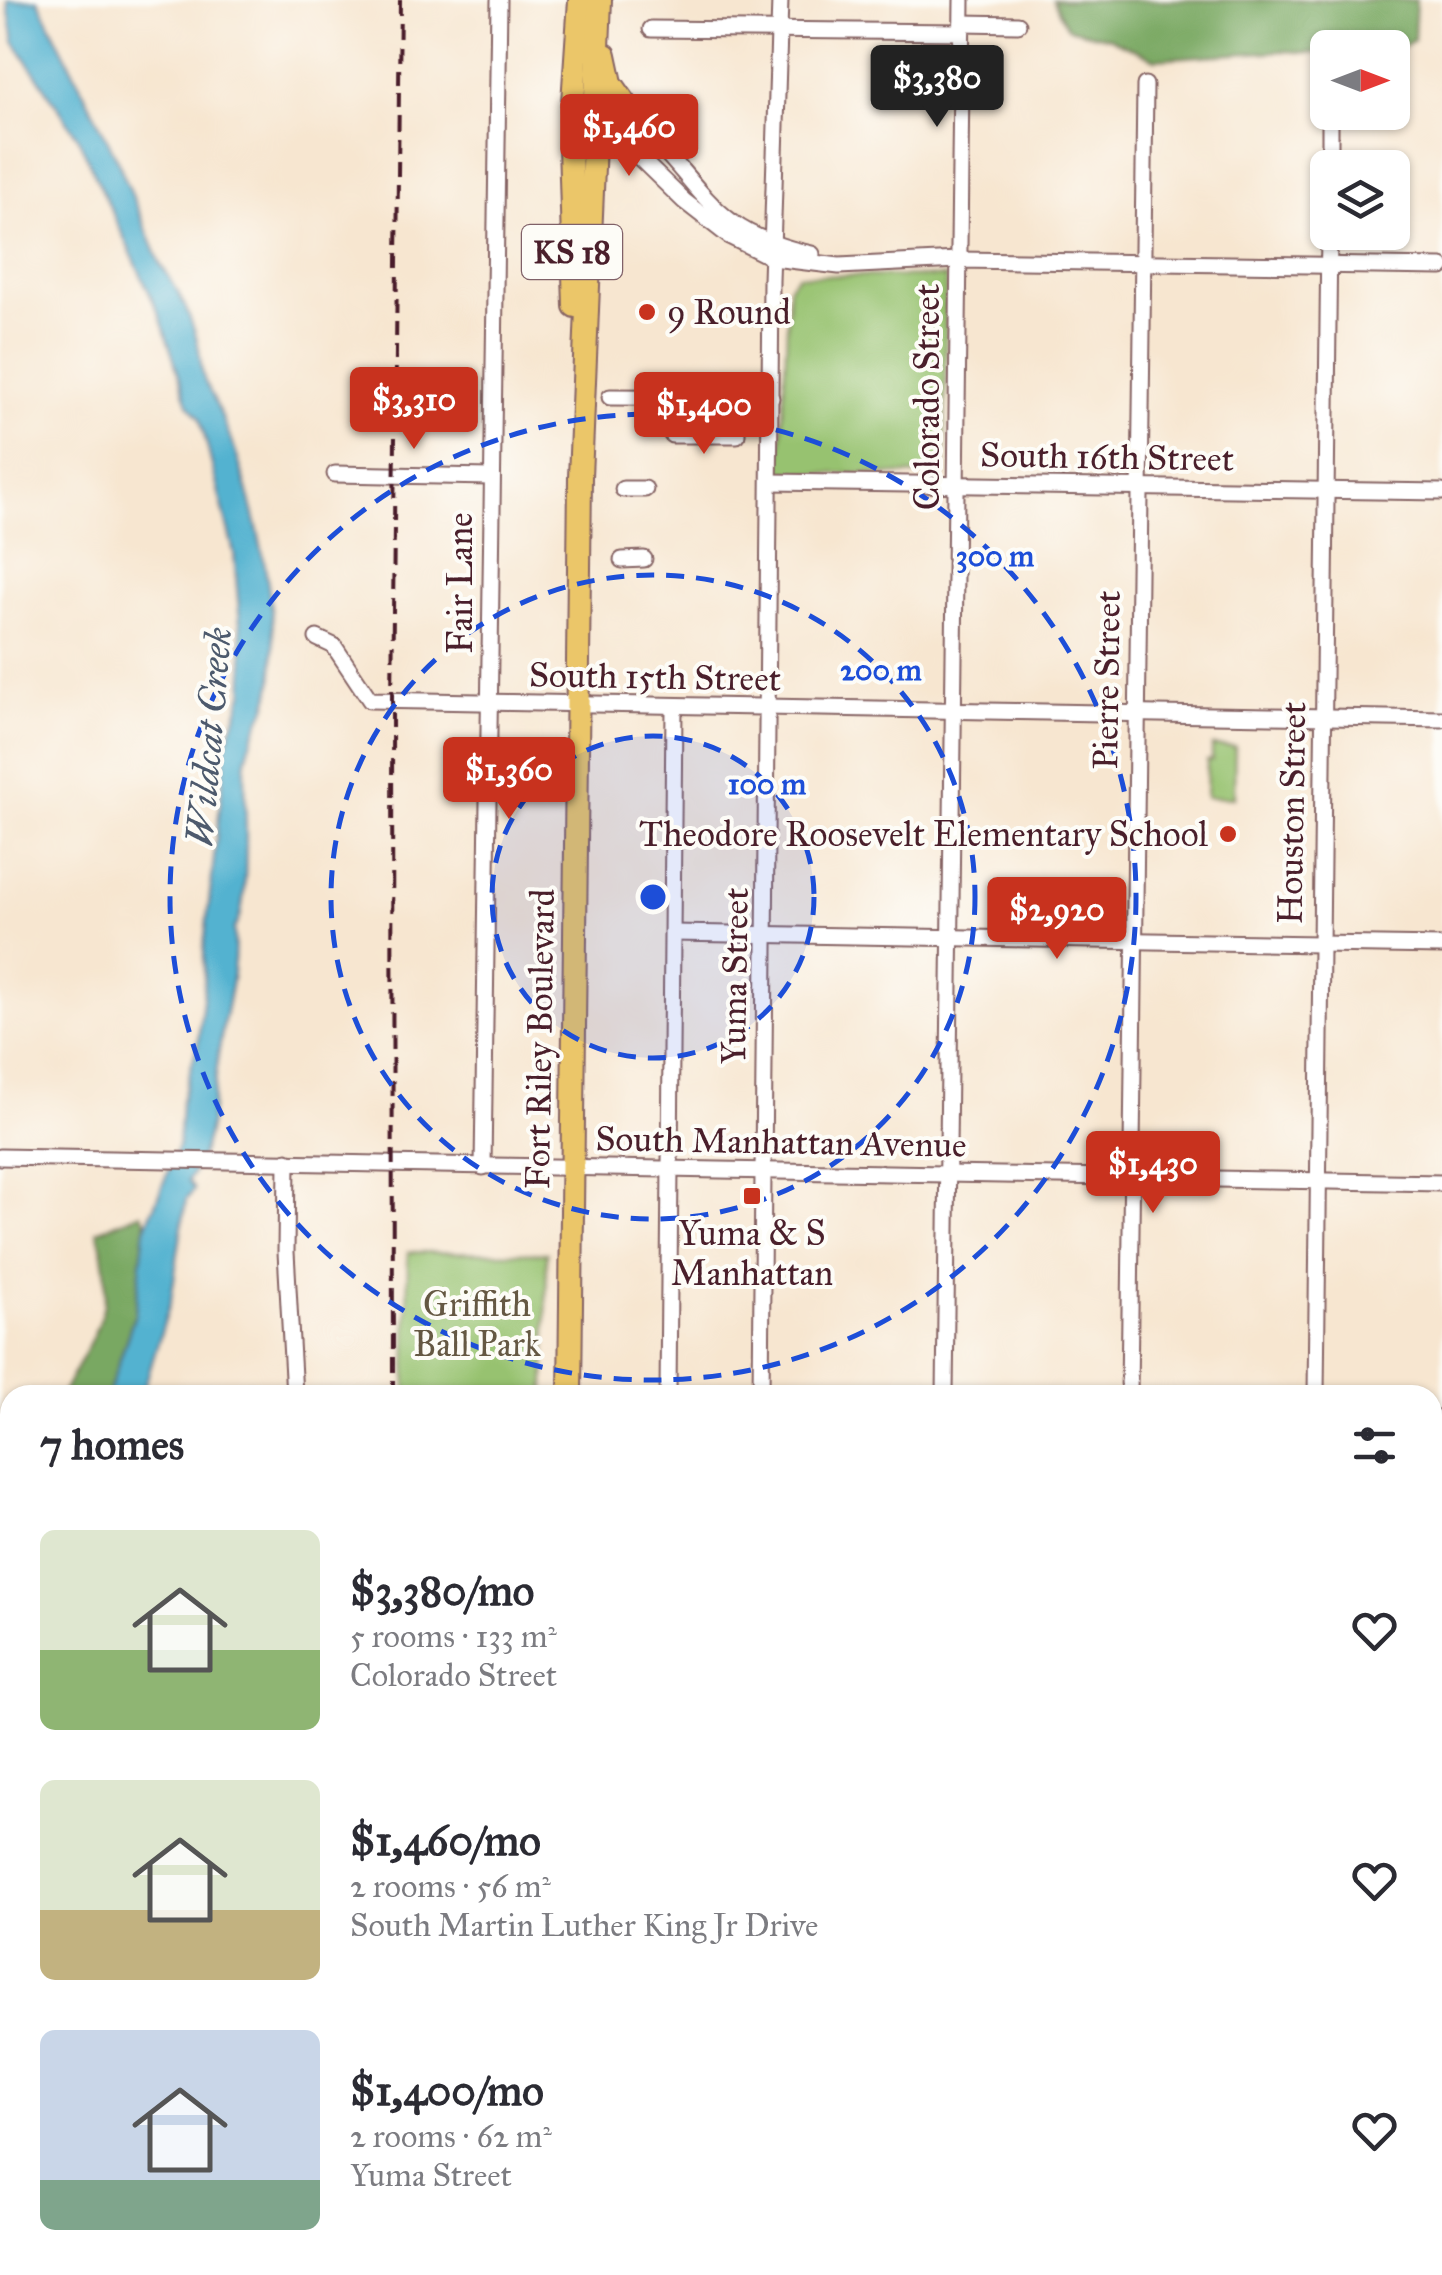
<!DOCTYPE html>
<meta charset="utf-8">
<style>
:root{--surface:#fff;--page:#f7f7f7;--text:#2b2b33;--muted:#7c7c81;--accent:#c8321e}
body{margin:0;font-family:"IM FELL Great Primer",serif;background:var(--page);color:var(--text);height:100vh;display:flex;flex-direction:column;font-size:38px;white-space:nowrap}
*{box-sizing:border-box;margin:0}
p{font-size:32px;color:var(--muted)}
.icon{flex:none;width:55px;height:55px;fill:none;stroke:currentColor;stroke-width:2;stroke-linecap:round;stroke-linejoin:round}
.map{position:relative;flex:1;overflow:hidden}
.sheet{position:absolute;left:0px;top:1385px;width:1442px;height:890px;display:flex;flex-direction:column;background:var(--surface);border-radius:30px 30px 0 0;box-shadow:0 2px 8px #0004}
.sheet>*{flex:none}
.needle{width:65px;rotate:90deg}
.controls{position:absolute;left:1310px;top:30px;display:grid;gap:20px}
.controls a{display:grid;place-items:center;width:100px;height:100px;border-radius:15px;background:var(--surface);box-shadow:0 2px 8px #0004;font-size:50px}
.price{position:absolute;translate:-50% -85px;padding:0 22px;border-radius:10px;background:var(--accent);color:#fff;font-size:32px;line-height:65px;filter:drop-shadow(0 2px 5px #0008)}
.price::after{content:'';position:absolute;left:50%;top:60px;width:30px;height:22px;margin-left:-15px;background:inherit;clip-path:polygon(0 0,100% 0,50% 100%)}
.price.selected{background:#222;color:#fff}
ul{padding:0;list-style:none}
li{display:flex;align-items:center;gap:30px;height:250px;padding:0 40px}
li span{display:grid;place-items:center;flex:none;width:280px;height:200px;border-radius:15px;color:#555}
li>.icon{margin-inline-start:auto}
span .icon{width:120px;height:120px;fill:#fffc;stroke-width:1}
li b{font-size:42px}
h2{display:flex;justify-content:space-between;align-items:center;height:120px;padding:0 40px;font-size:42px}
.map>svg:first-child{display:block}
.green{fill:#97c270;stroke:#70704e;stroke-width:2.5}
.forest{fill:#79a862;stroke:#626446;stroke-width:2.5}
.water{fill:#52b2d0;stroke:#4e687e;stroke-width:2.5}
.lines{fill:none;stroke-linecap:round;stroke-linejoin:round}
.minor-casing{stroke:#876565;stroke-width:19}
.highway-casing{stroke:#876565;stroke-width:26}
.minor{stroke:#fff;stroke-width:15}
.highway{stroke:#ebc669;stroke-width:22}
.rail{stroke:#4a1f2b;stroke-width:4;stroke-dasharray:15 8;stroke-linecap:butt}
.ring{fill:none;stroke:#1d4ed8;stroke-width:5;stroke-dasharray:18 12}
.poi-dot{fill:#c8321e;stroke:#fdfcf7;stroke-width:4}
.labels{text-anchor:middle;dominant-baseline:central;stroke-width:8;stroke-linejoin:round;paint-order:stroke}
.shield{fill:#fdfcf7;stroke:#806168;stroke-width:2.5}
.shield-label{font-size:32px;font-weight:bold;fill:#4a1f2b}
.poi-label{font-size:35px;fill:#4a1f2b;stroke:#fdfcf7;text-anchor:start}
.street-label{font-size:35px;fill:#4a1f2b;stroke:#fdfcf7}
.park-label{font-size:35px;fill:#655843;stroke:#fdfcf7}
.water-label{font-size:38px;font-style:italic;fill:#4d5a6d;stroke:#fdfcf7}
.centre{fill:#1d4ed8;stroke:#fdfcf7;stroke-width:5}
.ring-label{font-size:30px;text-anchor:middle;font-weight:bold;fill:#1d4ed8;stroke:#fdfcf7;stroke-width:8;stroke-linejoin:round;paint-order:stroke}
</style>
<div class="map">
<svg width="1442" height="2275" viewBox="0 0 1442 2275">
<rect width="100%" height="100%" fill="#fdfcf7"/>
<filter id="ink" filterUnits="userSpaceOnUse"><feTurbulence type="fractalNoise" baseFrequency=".01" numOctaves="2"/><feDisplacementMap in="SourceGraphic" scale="20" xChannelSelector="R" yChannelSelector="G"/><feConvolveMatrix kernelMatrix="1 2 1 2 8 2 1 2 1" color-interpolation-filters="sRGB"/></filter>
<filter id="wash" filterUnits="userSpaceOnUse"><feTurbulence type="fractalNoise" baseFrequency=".0048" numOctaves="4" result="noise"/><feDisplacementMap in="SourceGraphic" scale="40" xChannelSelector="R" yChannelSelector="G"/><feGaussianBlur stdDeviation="2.25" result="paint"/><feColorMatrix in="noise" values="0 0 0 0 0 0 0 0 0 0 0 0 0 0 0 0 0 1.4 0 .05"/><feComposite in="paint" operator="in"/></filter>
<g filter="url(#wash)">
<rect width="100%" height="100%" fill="#f7e6d0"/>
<g class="green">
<polygon points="798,275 946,277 945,475 780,473 789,287"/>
<polygon points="1212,746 1235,747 1234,798 1206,797 1207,761 1212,760"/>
<polygon points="408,1252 547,1253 545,1395 406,1395"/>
<rect x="293" y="2265" width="81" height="10"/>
</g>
<g class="forest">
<polygon points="1053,0 1416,0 1414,40 1393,52 1392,48 1328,48 1327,54 1283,51 1155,59 1110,38 1067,28"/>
<path d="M141 1213 146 1221 135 1314 108 1395H62C95 1329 120 1307 97 1231Z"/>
<polygon points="10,1501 10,1624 0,1645 0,1530"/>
<polygon points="10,1693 10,1738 0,1760 0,1710"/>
</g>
<g class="water">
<path d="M7 0H38L117 159 161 265C176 286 190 314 197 340 201 353 200 373 206 384 247 460 281 599 272 684 268 716 246 738 245 771 245 800 251 912 234 928 238 973 225 1008 219 1051 214 1086 212 1151 188 1180L194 1190 186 1200 171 1300 142 1395H108L135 1314 145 1229 178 1146 181 1104 198 1042 204 990V946L227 743 243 694 244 671 234 553 200 418 188 404 160 316 77 136 14 41Z"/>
<polygon points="10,1624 10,1693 0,1710 0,1645"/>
</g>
</g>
<g filter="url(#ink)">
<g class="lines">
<g class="minor-casing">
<g id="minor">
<polyline points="962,23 1018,24"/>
<polyline points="651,29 961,32"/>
<path d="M589 103C652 110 684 188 732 222 753 238 786 249 812 254"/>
<polyline points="590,122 613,132 684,201 729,236 773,258 839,266 958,260 1442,267"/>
<polyline points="1330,168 1330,112"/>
<polyline points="610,397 771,398"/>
<polyline points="672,398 672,435 737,435 737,398"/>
<polyline points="335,474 491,477"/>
<polyline points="771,482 1442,492"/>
<polyline points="623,489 645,489"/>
<polyline points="622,560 644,559"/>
<polyline points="317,638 334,646 370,700 1442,719"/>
<polyline points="673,933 1442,946"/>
<polyline points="0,1157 1442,1183"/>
<polyline points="287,1161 286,1252 294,1395"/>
<polyline points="483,1167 499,0"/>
<polyline points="668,1395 674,707"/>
<polyline points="761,1395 771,281 780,0"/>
<polyline points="945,1395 962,0"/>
<polyline points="1129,1395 1145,85"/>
<polyline points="1316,1395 1329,232"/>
<polyline points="1432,1418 1442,1418"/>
<polyline points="1432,1642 1442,1642"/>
<polyline points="1432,1872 1442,1872"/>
<polyline points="1432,2095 1442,2096"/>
<polyline points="65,2265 77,2275"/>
<polyline points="185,2275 185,2265"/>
<polyline points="289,2275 289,2265"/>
<polyline points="474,2275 474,2265"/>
<polyline points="658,2275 658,2265"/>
<polyline points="748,2275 748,2265"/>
<polyline points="936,2275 936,2265"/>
<polyline points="1118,2275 1118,2265"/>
<polyline points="1303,2275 1303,2265"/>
</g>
</g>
<g class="highway-casing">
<g id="highway">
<polyline points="605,55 611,83 644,130"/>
<polyline points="575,306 570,146 580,0"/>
<polyline points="570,1395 580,477 600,0"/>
<polyline points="560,2275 560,2265"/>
</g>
</g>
<use href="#minor" class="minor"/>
<use href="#highway" class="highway"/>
<g class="rail">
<polyline points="393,1395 392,700 400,0"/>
<polyline points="382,2275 382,2265"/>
</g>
</g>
</g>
<circle cx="653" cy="897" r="161" fill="#1d4ed8" fill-opacity=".12"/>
<g class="ring">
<circle cx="653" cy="897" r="161"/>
<circle cx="653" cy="897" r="322"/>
<circle cx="653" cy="897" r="483"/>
</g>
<g class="poi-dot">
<circle cx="647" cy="312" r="10"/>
<circle cx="1228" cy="834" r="10"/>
<rect x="742" y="1186" width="20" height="20" rx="5"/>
</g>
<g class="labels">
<rect class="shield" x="522" y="225" width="100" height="54" rx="8"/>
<g class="shield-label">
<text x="572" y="252">KS 18</text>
</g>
<g class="poi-label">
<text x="667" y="312">9 Round</text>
<text x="1208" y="834" text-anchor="end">Theodore Roosevelt Elementary School</text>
<text x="752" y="1233" text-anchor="middle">Yuma &amp; S<tspan x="752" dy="40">Manhattan</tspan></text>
</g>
<g class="street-label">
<text transform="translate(927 397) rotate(-90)">Colorado Street</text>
<text transform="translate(1107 457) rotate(1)">South 16th Street</text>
<text transform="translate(460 583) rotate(-90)">Fair Lane</text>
<text transform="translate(655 677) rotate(1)">South 15th Street</text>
<text transform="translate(1107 680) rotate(-89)">Pierre Street</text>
<text transform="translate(1292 813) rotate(-89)">Houston Street</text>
<text transform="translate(735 976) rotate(-89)">Yuma Street</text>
<text transform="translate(540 1039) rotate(-89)">Fort Riley Boulevard</text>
<text transform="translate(781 1142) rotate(1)">South Manhattan Avenue</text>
</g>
<g class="park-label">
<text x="477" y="1304">Griffith<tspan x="477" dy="40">Ball Park</tspan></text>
</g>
<g class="water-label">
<text transform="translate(209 737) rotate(-85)">Wildcat Creek</text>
</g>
</g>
<circle cx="653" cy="897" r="15" class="centre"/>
<g class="ring-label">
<text x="995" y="566">300 m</text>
<text x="881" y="680">200 m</text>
<text x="767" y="794">100 m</text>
</g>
</svg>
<div class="controls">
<a><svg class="needle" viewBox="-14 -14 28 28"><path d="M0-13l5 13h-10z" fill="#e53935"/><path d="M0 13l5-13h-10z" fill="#7c7c81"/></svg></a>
<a><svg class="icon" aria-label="layers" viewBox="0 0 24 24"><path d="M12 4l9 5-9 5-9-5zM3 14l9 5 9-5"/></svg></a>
</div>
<b class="price selected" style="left:937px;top:130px">$3,380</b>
<b class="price" style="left:629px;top:179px">$1,460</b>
<b class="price" style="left:414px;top:452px">$3,310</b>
<b class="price" style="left:704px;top:457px">$1,400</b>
<b class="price" style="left:509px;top:822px">$1,360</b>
<b class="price" style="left:1057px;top:962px">$2,920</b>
<b class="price" style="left:1153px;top:1216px">$1,430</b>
<section class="sheet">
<h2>7 homes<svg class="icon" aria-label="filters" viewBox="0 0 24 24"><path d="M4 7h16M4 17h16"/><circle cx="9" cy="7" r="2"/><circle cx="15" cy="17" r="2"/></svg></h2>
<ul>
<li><span style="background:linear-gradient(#dfe7d0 60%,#8fb573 0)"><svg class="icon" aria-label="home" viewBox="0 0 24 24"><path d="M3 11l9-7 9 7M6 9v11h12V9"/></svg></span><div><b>$3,380/mo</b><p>5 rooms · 133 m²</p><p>Colorado Street</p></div><svg class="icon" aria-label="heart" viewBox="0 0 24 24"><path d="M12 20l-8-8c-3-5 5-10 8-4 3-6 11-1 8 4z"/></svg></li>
<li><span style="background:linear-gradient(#dfe7d0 65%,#c2b280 0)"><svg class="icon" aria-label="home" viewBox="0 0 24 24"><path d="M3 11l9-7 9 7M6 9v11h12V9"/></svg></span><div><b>$1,460/mo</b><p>2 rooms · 56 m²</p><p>South Martin Luther King Jr Drive</p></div><svg class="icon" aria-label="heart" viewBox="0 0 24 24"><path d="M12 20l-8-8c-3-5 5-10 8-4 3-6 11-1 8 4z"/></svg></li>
<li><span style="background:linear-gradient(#c9d6e8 75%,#7fa58c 0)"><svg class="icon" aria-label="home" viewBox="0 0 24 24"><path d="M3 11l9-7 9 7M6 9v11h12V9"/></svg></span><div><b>$1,400/mo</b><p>2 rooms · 62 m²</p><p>Yuma Street</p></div><svg class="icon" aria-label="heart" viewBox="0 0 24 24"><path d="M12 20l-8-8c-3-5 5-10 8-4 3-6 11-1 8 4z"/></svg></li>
</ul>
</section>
</div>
